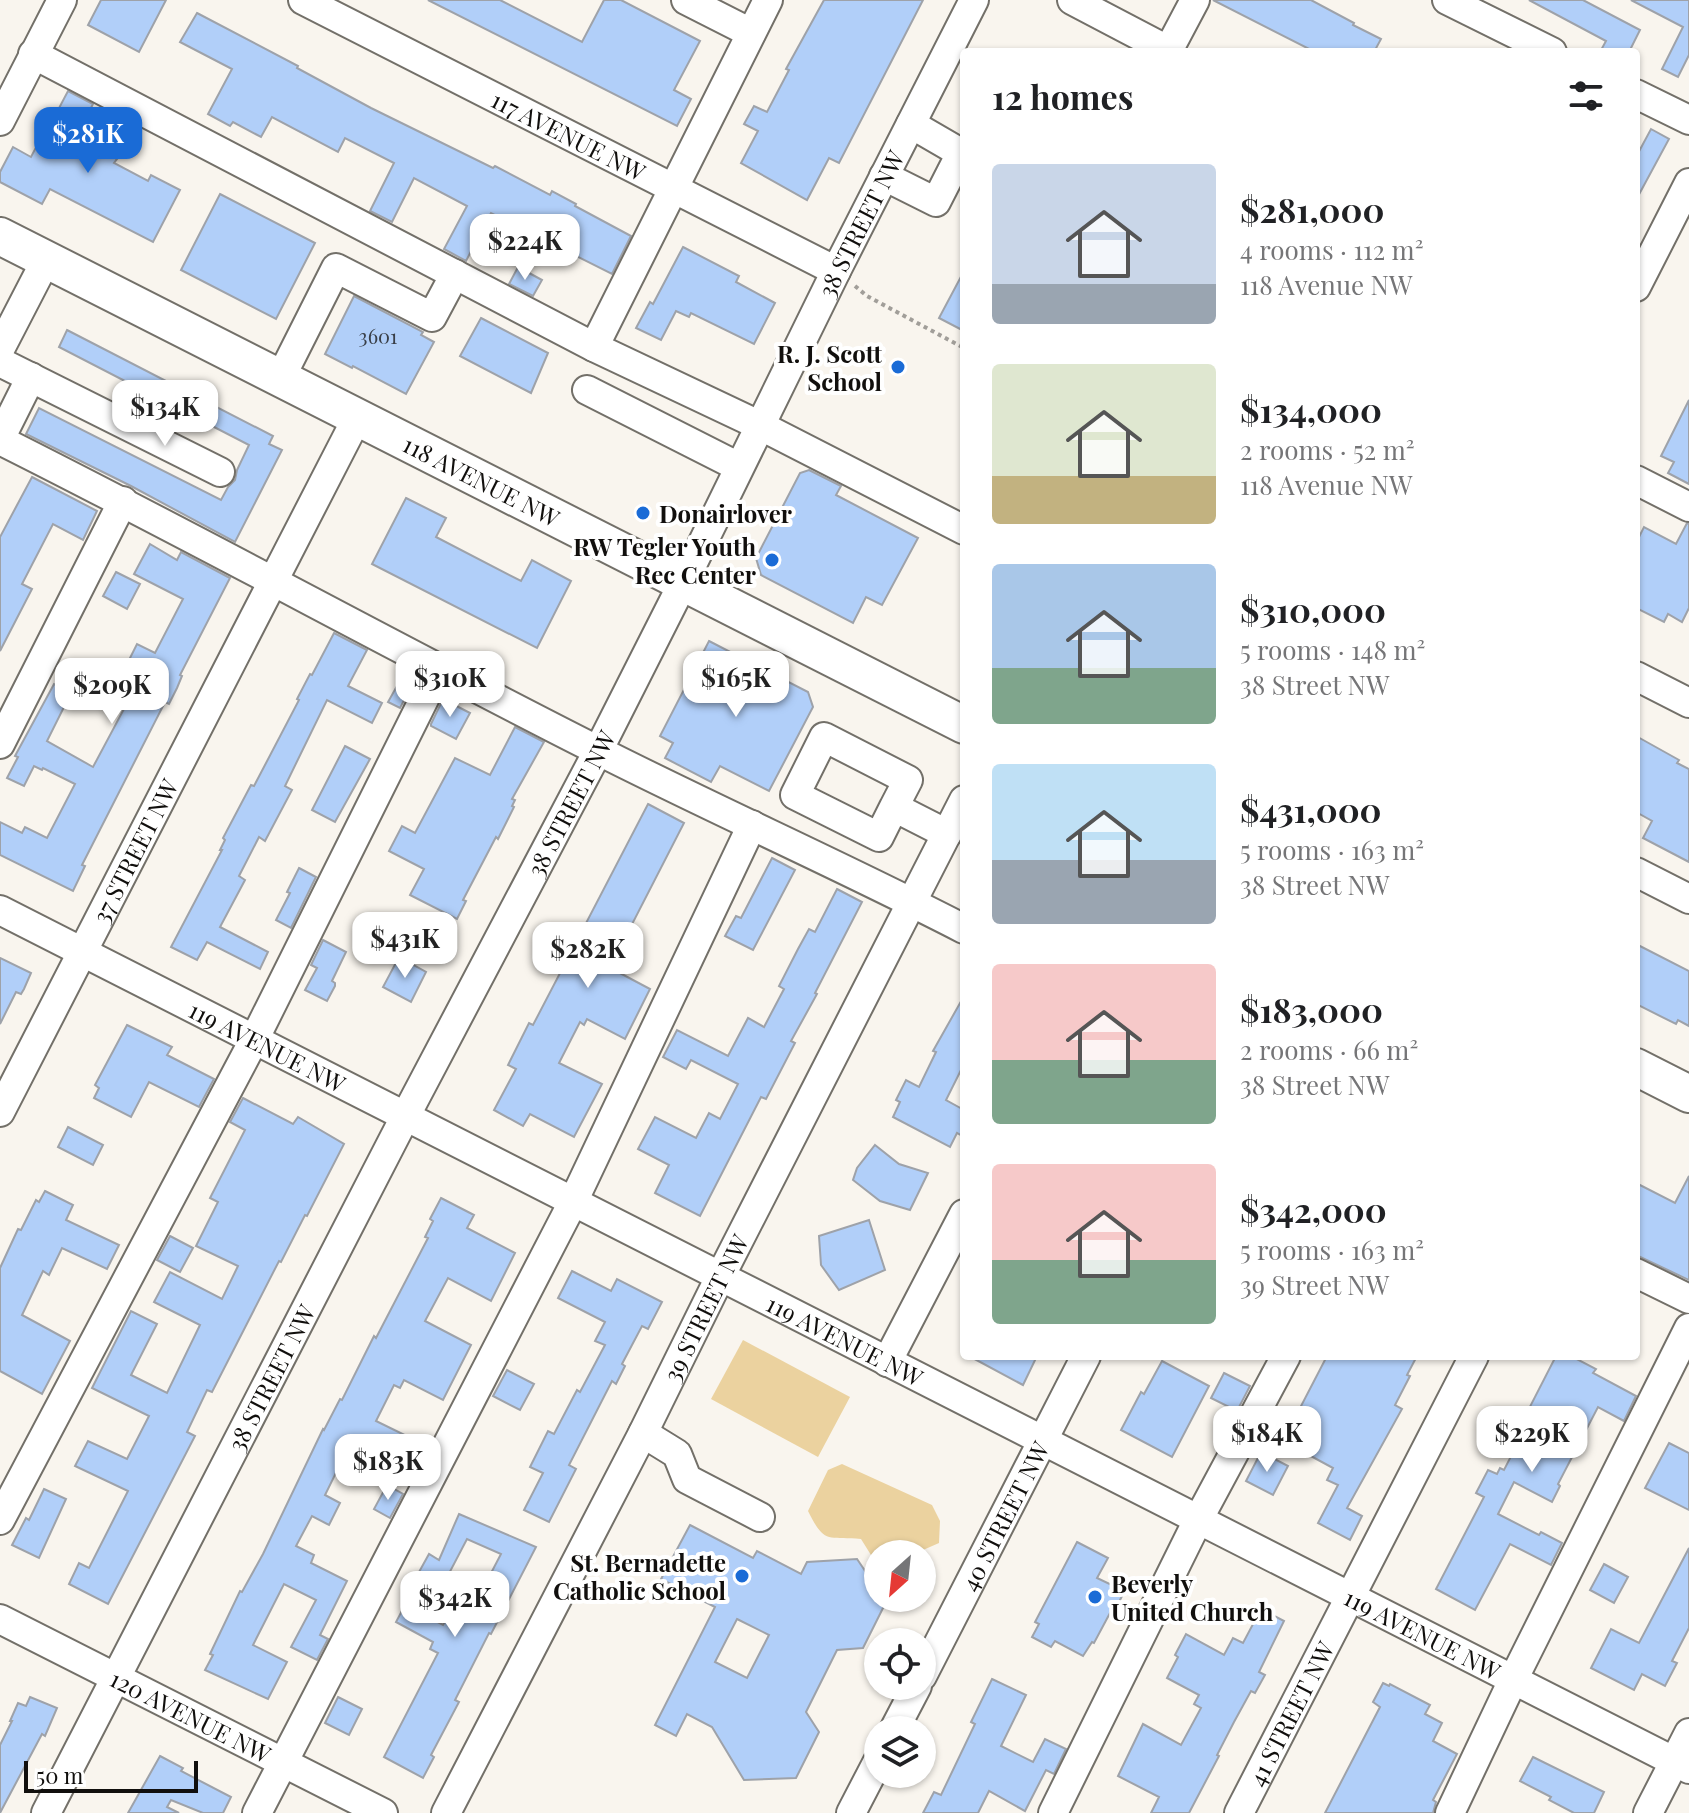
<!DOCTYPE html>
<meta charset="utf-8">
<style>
:root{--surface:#fff;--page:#f2f2f2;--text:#202124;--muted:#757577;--accent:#1a6bd6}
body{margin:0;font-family:"Playfair Display",serif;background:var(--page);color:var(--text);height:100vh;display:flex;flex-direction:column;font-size:30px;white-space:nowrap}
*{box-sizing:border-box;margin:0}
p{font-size:26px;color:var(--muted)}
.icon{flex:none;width:44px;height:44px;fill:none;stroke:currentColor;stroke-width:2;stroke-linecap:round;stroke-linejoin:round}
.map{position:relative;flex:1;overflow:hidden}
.details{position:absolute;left:960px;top:48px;width:680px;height:1312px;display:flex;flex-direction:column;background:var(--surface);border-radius:8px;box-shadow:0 2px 6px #0004}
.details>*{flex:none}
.needle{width:52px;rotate:207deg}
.controls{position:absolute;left:864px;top:1540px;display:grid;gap:16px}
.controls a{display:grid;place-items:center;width:72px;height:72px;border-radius:50%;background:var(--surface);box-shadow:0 2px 6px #0004;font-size:40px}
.scale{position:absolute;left:24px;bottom:20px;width:174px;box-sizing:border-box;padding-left:8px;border:4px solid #110f0d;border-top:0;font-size:22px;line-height:28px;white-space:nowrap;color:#110f0d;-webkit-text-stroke:6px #fff;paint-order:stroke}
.price{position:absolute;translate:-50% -68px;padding:0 18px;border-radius:16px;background:#fff;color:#222;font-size:26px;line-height:52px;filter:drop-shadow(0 2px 4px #0008)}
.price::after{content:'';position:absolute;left:50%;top:48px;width:24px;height:18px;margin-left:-12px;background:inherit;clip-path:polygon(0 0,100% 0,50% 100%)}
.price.on{background:var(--accent);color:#fff}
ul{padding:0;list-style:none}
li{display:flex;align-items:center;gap:24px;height:200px;padding:0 32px}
li span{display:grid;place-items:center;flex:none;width:224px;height:160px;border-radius:8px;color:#555}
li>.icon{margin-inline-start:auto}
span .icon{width:96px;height:96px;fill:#fffc;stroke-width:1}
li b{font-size:34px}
h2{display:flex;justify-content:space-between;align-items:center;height:96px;padding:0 32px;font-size:34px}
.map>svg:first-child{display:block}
.green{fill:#ebd29f}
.building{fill:#b1cff9;stroke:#9ea2a9;stroke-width:2;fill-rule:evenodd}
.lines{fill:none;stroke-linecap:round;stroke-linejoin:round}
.minor-casing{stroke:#737069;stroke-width:32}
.major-casing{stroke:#737069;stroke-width:40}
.path{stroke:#a19e99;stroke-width:4;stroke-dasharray:4 4;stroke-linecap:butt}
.minor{stroke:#fff;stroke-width:28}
.major{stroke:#fff;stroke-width:36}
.poi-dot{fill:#1a6bd6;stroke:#fff;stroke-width:3}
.labels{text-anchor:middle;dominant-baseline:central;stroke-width:8;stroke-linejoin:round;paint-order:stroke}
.number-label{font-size:20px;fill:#393f48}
.street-label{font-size:24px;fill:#110f0d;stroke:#fff}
.poi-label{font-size:24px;font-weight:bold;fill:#110f0d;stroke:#fff;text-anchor:end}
</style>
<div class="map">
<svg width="1689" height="1813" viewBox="0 0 1689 1813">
<rect width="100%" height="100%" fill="#f9f5ee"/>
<g class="green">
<polygon points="743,1340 850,1397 818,1457 711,1399"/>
<path d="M842 1464 932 1505 940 1521 939 1543 914 1554H878V1560L871 1555 861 1539C827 1536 825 1545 808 1511L828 1470Z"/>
</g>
<g class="building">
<polygon points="101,0 166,0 139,52 88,25"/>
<polygon points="428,0 500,0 582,42 604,0 621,0 700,41 674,90 691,99 677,126"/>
<polygon points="824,0 923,0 839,163 829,158 807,200 741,163 758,131 744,124 754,106 767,112 789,70 786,69"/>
<polygon points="1213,0 1311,0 1354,23 1353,25 1381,39 1374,52 1315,52"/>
<polygon points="1529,0 1583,0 1640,30 1629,52 1600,52 1606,41"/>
<polygon points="1631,0 1689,0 1689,55 1678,77 1662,69 1683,27"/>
<polygon points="197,13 298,66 297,68 371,108 493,168 495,166 550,195 552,191 576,204 575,206 631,236 612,274 491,213 466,261 444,249 467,206 414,178 392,222 370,211 394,163 345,138 338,152 272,117 261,137 233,122 230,126 208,114 232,69 180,42"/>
<polygon points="68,91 93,104 76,137 117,159 114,163 148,181 151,175 180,190 153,242 50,189 42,204 0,182 0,172 13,147 31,157 55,111 57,112"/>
<polygon points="1651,129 1669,139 1636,200 1636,157"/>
<polygon points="220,194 315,243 276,319 181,270"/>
<polygon points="683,247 739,276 736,282 775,303 754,344 691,313 689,317 676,311 661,340 636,328 650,302 653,304"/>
<polygon points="518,267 542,280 533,296 509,284"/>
<polygon points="964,271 964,331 939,318"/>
<polygon points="354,296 423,332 421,335 434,342 406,394 353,366 352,368 325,354"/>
<polygon points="481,318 548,353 531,393 460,356"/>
<polygon points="67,330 273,436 269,444 282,450 235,542 131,486 26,434 39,408 221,500 228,487 235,480 237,470 249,445 59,347"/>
<polygon points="1689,400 1689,484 1668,473 1674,462 1661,456"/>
<polygon points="809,470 841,486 836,495 918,538 882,605 866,597 853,623 761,575 756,558 800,473"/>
<polygon points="32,477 97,511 83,540 53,524 22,584 32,589 0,651 0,537"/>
<polygon points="406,498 446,518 436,537 521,581 532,560 571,581 537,648 372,564"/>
<polygon points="1687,523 1689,524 1689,608 1682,622 1668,614 1664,622 1636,608 1636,543 1644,527 1676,544"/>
<polygon points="150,544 177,560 181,552 230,578 180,675 182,676 177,688 169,704 165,702 82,865 85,866 73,891 0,855 0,822 22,833 25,827 47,838 75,784 43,768 42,770 34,766 24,786 7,778 18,757 15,756 54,684 71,693 47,741 93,767 132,694 118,686 131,661 129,660 137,644 155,653 183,599 134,574"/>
<polygon points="116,572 140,584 127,609 103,596"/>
<polygon points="334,633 367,650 348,686 382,703 372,723 327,700 285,786 292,790 265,841 259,837 239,876 245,880 220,927 268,952 260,969 207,942 197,960 171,947 222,850 220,850 225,840 223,838 251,785 254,786 299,700 297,699 310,674 312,675"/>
<polygon points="709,641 808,692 813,707 769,791 720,766 711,782 665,758 673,743 660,736"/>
<polygon points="402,677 413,683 400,708 388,702"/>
<polygon points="443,699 470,713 456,739 431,726 431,724"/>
<polygon points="515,727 544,742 512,799 515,800 512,806 514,807 498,839 496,837 463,900 466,901 457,919 410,895 424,869 389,851 402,826 415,833 455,758 490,775"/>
<polygon points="1636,736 1679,760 1677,763 1689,769 1689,862 1643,838 1652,821 1636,812"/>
<polygon points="345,746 370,759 335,822 312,810"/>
<polygon points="648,804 684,823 626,936 618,932 601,963 650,989 625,1039 587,1019 584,1025 580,1022 559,1063 602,1084 574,1137 530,1114 523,1126 494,1110 516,1069 508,1065 529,1023 533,1025"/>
<polygon points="772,858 795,870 753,950 725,936 736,916 741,918"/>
<polygon points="299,868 316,877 291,928 276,920 290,893 287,892"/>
<polygon points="837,889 862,902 815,993 817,994 791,1041 795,1043 766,1099 761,1097 700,1216 655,1193 669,1165 638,1149 655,1117 696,1138 709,1113 720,1119 738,1084 691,1060 686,1069 663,1057 677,1030 728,1056 748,1018 764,1027 784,989 779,986 798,949 809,929 815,932"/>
<polygon points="323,940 346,952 332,981 335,983 335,986 327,1001 305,990 317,968 311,965"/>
<polygon points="1636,944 1689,971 1689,1026 1678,1020 1676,1024 1636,1004"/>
<polygon points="399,957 426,972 411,1002 383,987"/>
<polygon points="0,958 31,973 24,989 21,994 16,992 0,1024"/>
<polygon points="964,996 964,1064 946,1100 964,1110 964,1137 957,1133 950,1147 893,1117 900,1102 896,1100 906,1080 919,1087 936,1052 933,1051"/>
<polygon points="127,1025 172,1047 167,1055 214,1079 199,1107 149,1082 131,1117 94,1098 99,1088 95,1085"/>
<polygon points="243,1098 293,1124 298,1117 344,1144 307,1216 305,1215 281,1262 279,1261 212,1392 207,1390 187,1432 195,1436 108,1604 69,1584 79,1563 89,1568 128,1491 75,1466 88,1441 127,1459 149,1416 92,1388 131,1311 157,1324 131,1375 167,1393 200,1325 154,1302 170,1272 222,1299 238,1266 196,1246 218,1202 210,1198 245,1130 230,1122"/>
<polygon points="68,1127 103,1145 93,1165 58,1147"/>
<polygon points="875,1145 899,1164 928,1173 910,1210 880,1201 853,1180 857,1168"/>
<polygon points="1689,1176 1689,1280 1636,1255 1636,1183 1675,1203"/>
<polygon points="45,1191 73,1205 66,1220 119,1245 107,1269 62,1248 49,1275 43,1271 22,1315 70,1341 42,1394 0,1371 0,1268 18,1229 21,1230 36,1200 39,1202"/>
<polygon points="441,1198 474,1215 467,1228 515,1253 491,1301 448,1278 425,1321 471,1345 443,1400 404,1380 400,1388 394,1385 376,1421 423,1444 410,1469 384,1456 386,1452 354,1436 325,1495 340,1503 329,1525 312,1516 296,1546 314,1555 311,1563 347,1581 320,1635 328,1639 317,1660 291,1647 316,1600 284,1584 253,1645 287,1662 268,1699 205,1670 213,1655 210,1654 240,1591 242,1592 263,1554 323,1429 324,1430 340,1399 342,1400 374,1336 376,1338 428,1238 425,1237 433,1221 430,1219"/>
<polygon points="869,1220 885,1270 839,1290 821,1265 819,1236"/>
<polygon points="170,1236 193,1248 180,1272 157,1260"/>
<polygon points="572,1271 611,1291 617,1279 662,1302 648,1329 642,1326 622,1364 625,1366 616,1384 612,1381 569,1465 576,1469 549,1522 524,1510 543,1473 530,1467 548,1431 554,1434 577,1390 580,1392 605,1345 595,1341 605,1322 558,1298"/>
<polygon points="969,1356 1037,1356 1023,1385"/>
<polygon points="1327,1356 1417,1356 1407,1375 1410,1376 1395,1405 1402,1409 1347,1508 1362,1516 1350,1540 1318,1523 1338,1485 1327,1480 1333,1468 1285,1442 1302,1409 1300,1408"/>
<polygon points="1556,1356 1571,1356 1596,1369 1593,1373 1636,1396 1624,1421 1598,1407 1558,1484 1560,1486 1552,1502 1514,1482 1498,1514 1539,1535 1541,1532 1562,1543 1551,1565 1510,1544 1475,1610 1436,1589 1484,1497 1476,1493 1488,1470 1497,1474 1500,1468 1504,1470 1522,1435 1517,1432"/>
<polygon points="1162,1361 1209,1386 1172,1457 1121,1430 1141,1392 1144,1394"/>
<polygon points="507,1370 534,1384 520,1410 493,1396"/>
<polygon points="1224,1373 1250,1386 1237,1411 1211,1398"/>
<polygon points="1669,1443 1689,1453 1689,1510 1645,1488"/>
<polygon points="1261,1452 1288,1466 1273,1495 1246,1481"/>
<polygon points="387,1485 403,1494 390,1518 374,1509"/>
<polygon points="44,1489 66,1499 39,1558 12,1545 26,1518 29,1520"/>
<polygon points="459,1514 536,1547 491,1634 489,1633 455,1700 459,1702 431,1755 434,1757 423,1778 384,1757 438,1653 430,1649 433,1642 396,1622 405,1605 443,1625 462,1589 478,1598 501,1554 467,1539 443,1585 419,1572 429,1554 439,1560"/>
<path d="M690 1525 753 1558 757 1551 801 1574 807 1562 857 1559 878 1590V1598H883L886 1602 863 1648 837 1650 806 1712 819 1732 796 1778 744 1780 712 1727 687 1714 676 1736 655 1725 715 1607 661 1579ZM737 1619 769 1635 747 1678 715 1662Z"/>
<polygon points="1077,1542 1108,1558 1097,1578 1116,1587 1115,1589 1123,1594 1113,1614 1110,1613 1094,1643 1092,1642 1083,1656 1055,1641 1051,1647 1032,1637 1039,1624 1035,1622"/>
<polygon points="1689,1548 1689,1628 1672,1661 1677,1663 1665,1686 1642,1674 1634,1690 1591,1668 1611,1629 1639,1643"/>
<polygon points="1604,1564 1628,1577 1614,1603 1590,1590"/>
<polygon points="1261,1609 1284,1621 1259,1672 1265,1675 1255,1693 1251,1691 1234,1722 1217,1755 1219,1756 1189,1813 1151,1813 1159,1797 1118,1776 1143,1724 1181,1745 1201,1708 1194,1704 1199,1695 1167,1678 1178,1657 1175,1655 1186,1634 1224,1655 1233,1638 1243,1643"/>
<polygon points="992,1679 1026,1695 1001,1746 1033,1762 1045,1739 1066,1749 1054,1774 1046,1770 1025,1811 989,1791 978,1813 923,1813 934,1792 941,1795 975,1724 971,1722"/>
<polygon points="1383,1683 1389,1686 1390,1684 1430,1705 1425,1714 1442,1723 1433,1741 1457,1754 1433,1800 1436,1802 1433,1813 1325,1813 1380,1707 1373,1702"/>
<polygon points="30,1697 57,1708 45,1736 42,1734 0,1813 0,1745 12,1721 10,1721 18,1703 26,1706"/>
<polygon points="338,1697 362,1709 349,1735 325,1723"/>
<polygon points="160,1756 183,1768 181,1771 231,1797 223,1813 203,1813 171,1800 167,1807 179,1813 128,1813"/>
<polygon points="1533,1757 1604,1792 1594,1813 1574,1813 1549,1800 1551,1797 1520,1781"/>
</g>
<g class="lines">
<g class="minor-casing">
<g id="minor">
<path id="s1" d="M303 0 836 271"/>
<polyline points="686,0 751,33"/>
<polyline points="1072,0 1171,52"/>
<polyline points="1447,0 1552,52"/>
<polyline points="1168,51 1195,0"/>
<polyline points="33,54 594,347 759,425 964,530"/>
<polyline points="1636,94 1689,120"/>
<polyline points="0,121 62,0"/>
<polyline points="884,176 936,202 961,153 911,124"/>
<polyline points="1636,287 1689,183"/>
<polyline points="594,347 768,0"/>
<polyline points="0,349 46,260"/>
<polyline points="0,362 220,472"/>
<polyline points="280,379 336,268 432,317 455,274"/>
<polyline points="587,390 739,467"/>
<polyline points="0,439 31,377"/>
<path d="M0 440C200 540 395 648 595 749 717 811 842 866 964 929"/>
<polyline points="1636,480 1689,507"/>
<polyline points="1636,676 1689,703"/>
<polyline points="0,744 123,501"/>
<polyline points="894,807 879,837 795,795 824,737 908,780 894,807 947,834"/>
<polyline points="1636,872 1689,899"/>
<path id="s2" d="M0 910 1689 1769"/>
<path id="s3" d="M0 1112 357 418"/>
<polyline points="1636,1273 1689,1299"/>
<polyline points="887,1362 964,1214"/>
<polyline points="643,1433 677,1454 687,1479 760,1517"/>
<polyline points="0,1520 254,1040 439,669"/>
<path id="s4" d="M0 1619 383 1813"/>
<path id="s5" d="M922 1676 1086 1356"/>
<polyline points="894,1730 917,1686"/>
<path id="s6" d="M46 1813 405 1117 598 751 683 583 836 271 974 0"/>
<polyline points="257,1813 573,1202 752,825"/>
<path id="s7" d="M446 1813 643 1433 720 1277 964 800"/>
<polyline points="851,1813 878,1761"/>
<polyline points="1053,1813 1198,1520 1286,1356"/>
<path id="s8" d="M1239 1813 1474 1356"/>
<polyline points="1450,1813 1513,1680 1689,1328"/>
<polyline points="1648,1813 1689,1733"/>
</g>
</g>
<g class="major-casing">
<g id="major">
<path id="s9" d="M0 236 964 725"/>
<polyline points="1636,1067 1689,1094"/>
</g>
</g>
<polyline class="path" points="855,286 867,296 964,348"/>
<use href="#minor" class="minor"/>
<use href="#major" class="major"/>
</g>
<g class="poi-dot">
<circle cx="898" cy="367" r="8"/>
<circle cx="643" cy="513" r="8"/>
<circle cx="772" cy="560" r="8"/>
<circle cx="742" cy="1576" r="8"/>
<circle cx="1095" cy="1597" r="8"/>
</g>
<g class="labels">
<g class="number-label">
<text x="378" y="335">3601</text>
</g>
<g class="street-label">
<text stroke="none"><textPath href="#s1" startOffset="298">117 AVENUE NW</textPath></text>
<text stroke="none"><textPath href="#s6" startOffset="1786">38 STREET NW</textPath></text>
<text stroke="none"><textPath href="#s9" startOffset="540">118 AVENUE NW</textPath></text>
<text stroke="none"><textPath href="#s6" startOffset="1138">38 STREET NW</textPath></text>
<text stroke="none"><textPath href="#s3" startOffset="294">37 STREET NW</textPath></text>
<text stroke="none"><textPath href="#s2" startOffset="300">119 AVENUE NW</textPath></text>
<text stroke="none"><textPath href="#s7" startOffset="568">39 STREET NW</textPath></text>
<text stroke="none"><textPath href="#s2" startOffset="948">119 AVENUE NW</textPath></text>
<text stroke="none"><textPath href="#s6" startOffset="490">38 STREET NW</textPath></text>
<text stroke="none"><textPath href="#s5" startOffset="180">40 STREET NW</textPath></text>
<text stroke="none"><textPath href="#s2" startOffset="1596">119 AVENUE NW</textPath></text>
<text stroke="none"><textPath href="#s8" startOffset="112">41 STREET NW</textPath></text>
<text stroke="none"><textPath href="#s4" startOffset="214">120 AVENUE NW</textPath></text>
</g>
<g class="poi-label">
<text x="882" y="353">R. J. Scott<tspan x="882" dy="28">School</tspan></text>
<text x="659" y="513" text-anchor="start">Donairlover</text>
<text x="756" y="546">RW Tegler Youth<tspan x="756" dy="28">Rec Center</tspan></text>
<text x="726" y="1562">St. Bernadette<tspan x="726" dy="28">Catholic School</tspan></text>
<text x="1111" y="1583" text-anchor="start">Beverly<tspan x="1111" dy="28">United Church</tspan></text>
</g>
</g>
</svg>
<div class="controls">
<a><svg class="needle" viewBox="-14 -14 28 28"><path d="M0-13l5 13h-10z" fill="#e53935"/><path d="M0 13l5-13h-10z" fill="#757577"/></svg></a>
<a><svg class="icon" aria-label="locate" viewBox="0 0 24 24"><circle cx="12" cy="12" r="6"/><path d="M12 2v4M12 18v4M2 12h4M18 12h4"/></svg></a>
<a><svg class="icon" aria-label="layers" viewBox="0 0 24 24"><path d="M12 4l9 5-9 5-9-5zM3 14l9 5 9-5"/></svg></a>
</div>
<div class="scale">50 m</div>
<b class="price on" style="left:88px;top:175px">$281K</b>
<b class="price" style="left:525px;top:282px">$224K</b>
<b class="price" style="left:165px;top:448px">$134K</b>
<b class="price" style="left:450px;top:719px">$310K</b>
<b class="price" style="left:736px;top:719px">$165K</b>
<b class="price" style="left:112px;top:726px">$209K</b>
<b class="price" style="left:405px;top:980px">$431K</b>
<b class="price" style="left:588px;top:990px">$282K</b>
<b class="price" style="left:1267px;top:1474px">$184K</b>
<b class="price" style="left:1532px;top:1474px">$229K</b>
<b class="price" style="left:388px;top:1502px">$183K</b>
<b class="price" style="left:455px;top:1639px">$342K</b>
<section class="details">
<h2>12 homes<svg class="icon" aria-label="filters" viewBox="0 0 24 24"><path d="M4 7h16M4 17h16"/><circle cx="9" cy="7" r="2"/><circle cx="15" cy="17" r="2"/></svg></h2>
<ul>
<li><span style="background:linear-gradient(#c9d6e8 75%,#9aa5b1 0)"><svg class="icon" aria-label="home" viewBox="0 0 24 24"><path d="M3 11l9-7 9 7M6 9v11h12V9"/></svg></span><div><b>$281,000</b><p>4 rooms · 112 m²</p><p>118 Avenue NW</p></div></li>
<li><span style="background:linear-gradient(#dfe7d0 70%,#c2b280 0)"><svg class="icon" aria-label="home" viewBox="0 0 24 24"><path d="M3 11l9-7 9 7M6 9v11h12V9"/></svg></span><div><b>$134,000</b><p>2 rooms · 52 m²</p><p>118 Avenue NW</p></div></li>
<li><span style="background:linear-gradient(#a9c7e8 65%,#7fa58c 0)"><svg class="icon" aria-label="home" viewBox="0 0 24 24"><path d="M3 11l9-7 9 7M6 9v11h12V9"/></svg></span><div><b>$310,000</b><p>5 rooms · 148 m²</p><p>38 Street NW</p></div></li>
<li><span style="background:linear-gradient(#bfe0f5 60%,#9aa5b1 0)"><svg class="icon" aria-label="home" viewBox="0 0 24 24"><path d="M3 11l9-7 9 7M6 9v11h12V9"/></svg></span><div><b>$431,000</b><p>5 rooms · 163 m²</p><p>38 Street NW</p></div></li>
<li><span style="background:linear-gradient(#f6c9c9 60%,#7fa58c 0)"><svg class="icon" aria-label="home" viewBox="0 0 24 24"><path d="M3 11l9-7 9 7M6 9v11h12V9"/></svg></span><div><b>$183,000</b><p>2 rooms · 66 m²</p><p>38 Street NW</p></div></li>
<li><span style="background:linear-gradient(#f6c9c9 60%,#7fa58c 0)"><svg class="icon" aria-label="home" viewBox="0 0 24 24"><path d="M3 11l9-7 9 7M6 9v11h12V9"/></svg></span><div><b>$342,000</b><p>5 rooms · 163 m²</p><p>39 Street NW</p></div></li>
</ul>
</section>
</div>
